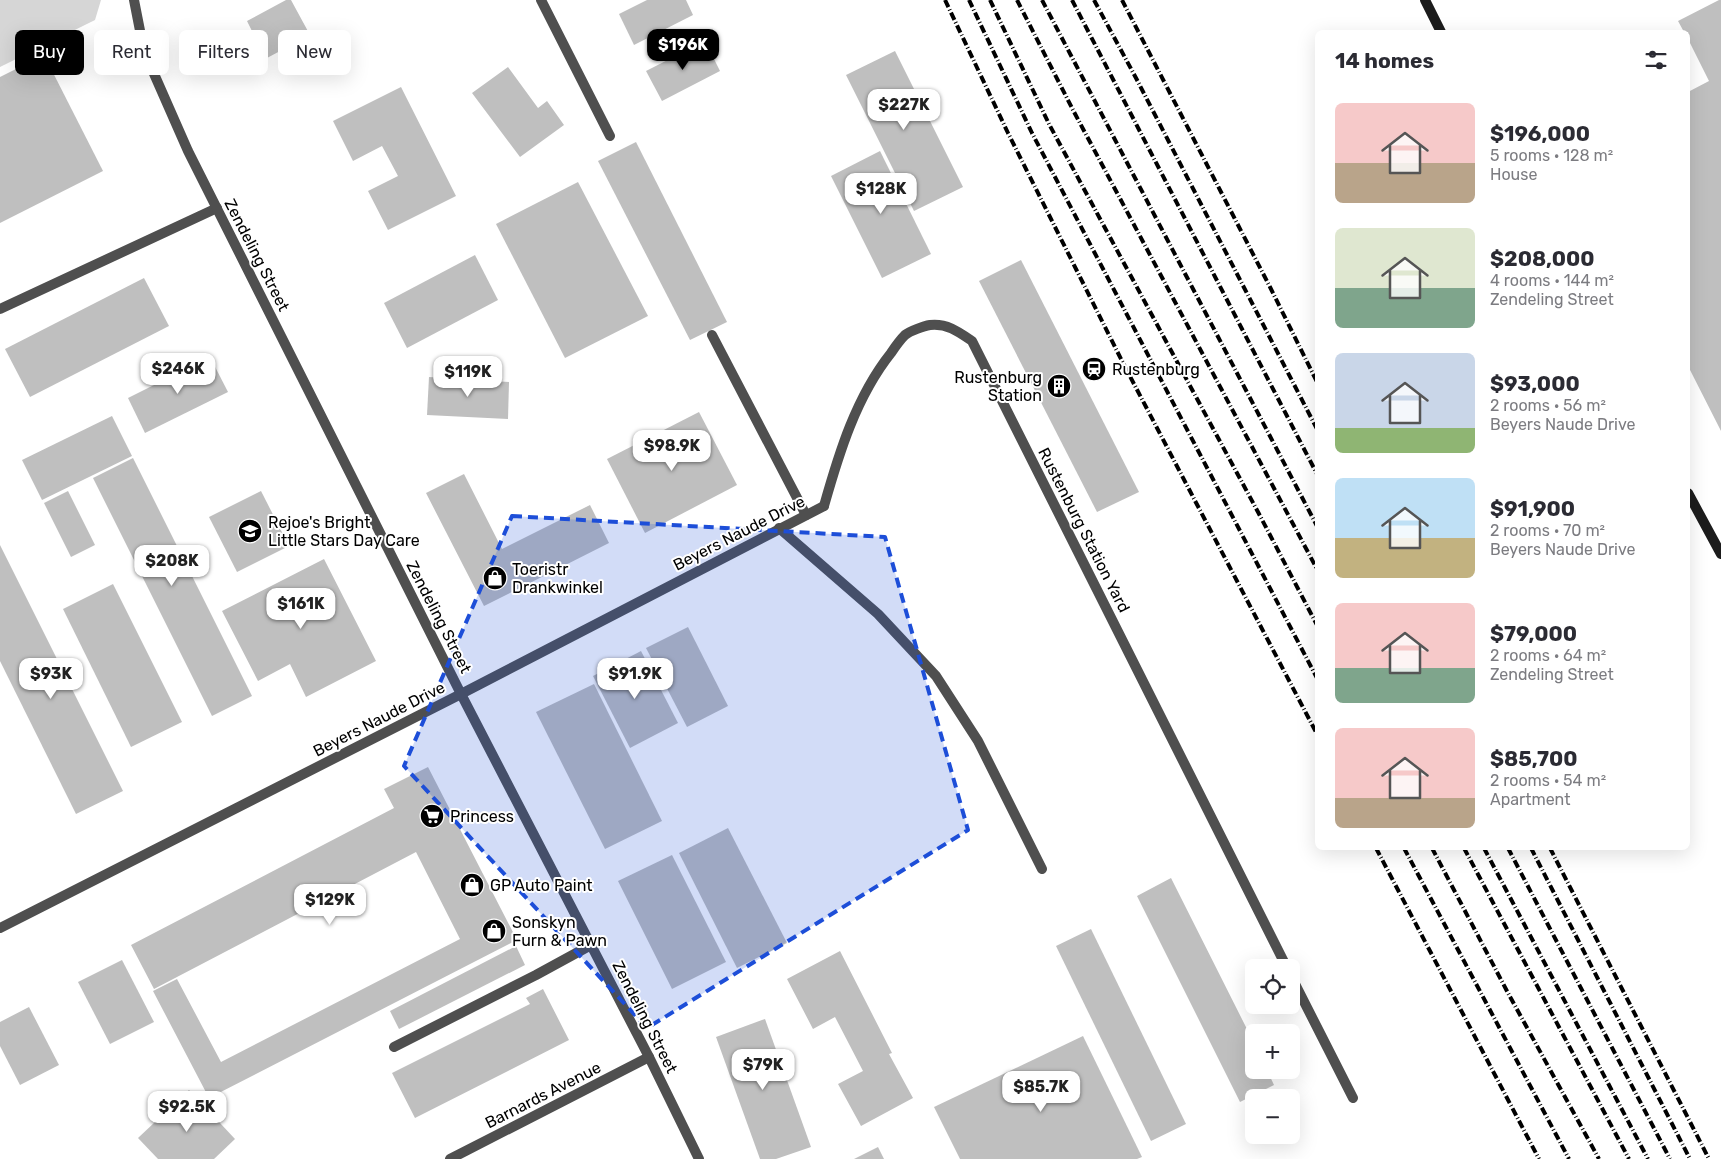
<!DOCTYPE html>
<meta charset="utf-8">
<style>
:root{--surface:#fff;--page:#f7f7f7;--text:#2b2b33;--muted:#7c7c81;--accent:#000}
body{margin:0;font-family:Rubik,sans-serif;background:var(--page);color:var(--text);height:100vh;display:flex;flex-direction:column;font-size:19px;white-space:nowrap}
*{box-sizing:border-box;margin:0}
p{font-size:16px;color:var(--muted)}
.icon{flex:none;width:28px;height:28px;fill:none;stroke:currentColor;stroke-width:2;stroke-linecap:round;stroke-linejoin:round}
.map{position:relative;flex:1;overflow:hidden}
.sheet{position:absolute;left:1315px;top:30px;width:375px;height:820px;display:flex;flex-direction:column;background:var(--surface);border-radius:8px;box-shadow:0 5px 20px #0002}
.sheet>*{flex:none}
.banner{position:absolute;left:15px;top:30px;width:475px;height:45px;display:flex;gap:10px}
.fabs{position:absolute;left:1245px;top:959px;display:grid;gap:10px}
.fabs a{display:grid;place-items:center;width:55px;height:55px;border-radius:8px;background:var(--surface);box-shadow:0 5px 20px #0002;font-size:25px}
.price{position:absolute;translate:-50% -42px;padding:0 11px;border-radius:10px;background:#fff;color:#222;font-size:16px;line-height:32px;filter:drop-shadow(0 1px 2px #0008)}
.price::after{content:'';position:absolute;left:50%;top:30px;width:15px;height:11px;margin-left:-8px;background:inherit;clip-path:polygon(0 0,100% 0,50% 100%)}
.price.current{background:var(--accent);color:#fff}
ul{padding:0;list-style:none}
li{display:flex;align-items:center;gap:15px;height:125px;padding:0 20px}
li span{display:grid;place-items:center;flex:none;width:140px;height:100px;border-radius:8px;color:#555}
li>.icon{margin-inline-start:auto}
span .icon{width:60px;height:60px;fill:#fffc;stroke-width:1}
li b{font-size:21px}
h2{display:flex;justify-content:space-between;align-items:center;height:60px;padding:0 20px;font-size:21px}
.pill{padding:0 18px;border-radius:8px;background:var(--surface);box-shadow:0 5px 20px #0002;font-size:18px;line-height:45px}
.pill.current{background:var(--accent);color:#fff}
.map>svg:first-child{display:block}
.green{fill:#d6d6d6}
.building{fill:#bfbfbf}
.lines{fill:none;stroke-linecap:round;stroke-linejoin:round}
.lane{stroke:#4f4f4f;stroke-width:10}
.street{stroke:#4f4f4f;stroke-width:10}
.secondary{stroke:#1c1c1c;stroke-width:10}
.rail{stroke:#000;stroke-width:4;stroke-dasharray:8 2.5 1 2.5;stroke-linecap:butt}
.marked{fill:#1d4ed8;fill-opacity:0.2;stroke:#1d4ed8;stroke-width:4;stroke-dasharray:10 6;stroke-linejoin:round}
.labels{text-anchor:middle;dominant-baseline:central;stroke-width:4;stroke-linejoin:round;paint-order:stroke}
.street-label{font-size:16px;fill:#000;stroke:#fff}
.poi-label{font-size:16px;fill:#000;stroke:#fff;text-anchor:start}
</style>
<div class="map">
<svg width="1721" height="1159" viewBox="0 0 1721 1159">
<rect width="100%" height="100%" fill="#fff"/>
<polygon class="green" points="0,0 101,0 95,20 0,67"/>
<g class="building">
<polygon points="286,0 291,0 310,35 267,58 262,49 254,54 243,35 252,31 247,21"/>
<polygon points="647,0 686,0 693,15 634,45 619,14"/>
<polygon points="1719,0 1721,0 1721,431 1688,366 1688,92 1709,81 1688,39 1688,32 1684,32 1678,21"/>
<polygon points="705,41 720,71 662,101 646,71"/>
<polygon points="895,51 963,187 914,211 846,75"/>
<polygon points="44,55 103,171 0,223 0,77"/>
<polygon points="508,67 538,108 547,101 564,125 520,157 472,93"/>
<polygon points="401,87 456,196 388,230 368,191 398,176 382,146 353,161 333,121"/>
<polygon points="636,142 727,322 690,340 598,161"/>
<polygon points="880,151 931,254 882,278 831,176"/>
<polygon points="578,182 648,316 565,358 496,224"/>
<polygon points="475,255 498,300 407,348 384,303"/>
<polygon points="1021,260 1139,492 1097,512 979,281"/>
<polygon points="144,278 169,326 30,397 5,349"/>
<polygon points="210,357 228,392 145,433 128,398"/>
<polygon points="429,377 509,382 508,419 427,415"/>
<polygon points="699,412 737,485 645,533 607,459"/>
<polygon points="112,416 132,456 42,500 22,460"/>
<polygon points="133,458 252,696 212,716 93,478"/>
<polygon points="464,474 502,549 590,505 609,543 484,606 426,493"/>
<polygon points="68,491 95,545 71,557 44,503"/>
<polygon points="261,491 289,546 237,572 209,517"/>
<polygon points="0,545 123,791 76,814 0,661"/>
<polygon points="324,559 376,661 306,697 290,664 258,681 222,611"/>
<polygon points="113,584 182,722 131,747 63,609"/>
<polygon points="688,627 728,706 687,727 646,648"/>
<polygon points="641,651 678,723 630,748 593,676"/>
<polygon points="594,684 662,821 605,849 536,712"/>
<polygon points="428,767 517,940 209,1098 153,991 177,979 221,1062 460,939 416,852 154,989 131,945 394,808 384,789"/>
<polygon points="728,828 787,943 737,968 679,853"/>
<polygon points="672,855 726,962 672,989 618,881"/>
<polygon points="1171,878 1254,1043 1254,1070 1267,1070 1274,1085 1240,1102 1137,896"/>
<polygon points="1091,929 1186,1124 1151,1141 1056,946"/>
<polygon points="516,946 525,965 399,1029 390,1011"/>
<polygon points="840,951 892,1053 889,1054 913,1098 861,1126 838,1084 863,1071 835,1017 813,1029 787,979"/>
<polygon points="122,960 154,1022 110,1044 78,982"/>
<polygon points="543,989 569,1040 415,1118 392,1073 530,1004 526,998"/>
<polygon points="29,1007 59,1065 20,1085 0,1046 0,1022"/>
<polygon points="765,1019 811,1147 776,1159 760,1159 716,1037"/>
<polygon points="1083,1036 1142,1157 1137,1159 960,1159 934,1107"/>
<polygon points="189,1090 235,1139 214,1159 158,1159 138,1138"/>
<polygon points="878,1147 884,1159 854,1159"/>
</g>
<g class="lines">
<g class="lane">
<polyline points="0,309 217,208"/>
<path d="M824 506C839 453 856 397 891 353 895 347 900 340 905 335 910 331 924 326 930 325 947 323 959 332 972 341L1287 968"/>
<polyline points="779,528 878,614 936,676 978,741 1042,869"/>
<polyline points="1291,976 1353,1098"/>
<polyline points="394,1047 536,975 591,945"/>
</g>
<g class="street">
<polyline points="134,0 144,51 188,151 461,694 649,1057 699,1159"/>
<polyline points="541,0 610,136"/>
<polyline points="712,335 806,515"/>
<polyline points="0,928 461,694 824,506"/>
<polyline points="450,1159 649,1057"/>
</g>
<g class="secondary">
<polyline points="1425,0 1441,32"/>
<polyline points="1688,493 1721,554"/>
</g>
<g class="rail">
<polyline points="945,0 1008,133 1122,361 1318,736"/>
<polyline points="969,0 1032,133 1318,680"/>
<polyline points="990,0 1049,124 1258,512 1318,627"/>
<polyline points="1017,0 1073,110 1318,571"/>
<polyline points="1042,0 1318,528"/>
<polyline points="1072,0 1318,476"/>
<polyline points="1094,0 1136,78 1318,431"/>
<polyline points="1122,0 1270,287 1318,384"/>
<polyline points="1376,848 1539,1159"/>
<polyline points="1404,848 1569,1159"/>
<polyline points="1432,848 1508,993 1599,1159"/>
<polyline points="1464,848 1629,1159"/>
<polyline points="1484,848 1648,1159"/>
<polyline points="1508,848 1670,1159"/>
<polyline points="1531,848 1690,1159"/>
<polyline points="1550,848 1709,1159"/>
</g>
</g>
<path class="marked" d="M512 516 885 537 968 830 647 1028 404 766Z"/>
<defs>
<g id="station-disc" transform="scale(1.25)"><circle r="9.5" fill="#000" stroke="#fff"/><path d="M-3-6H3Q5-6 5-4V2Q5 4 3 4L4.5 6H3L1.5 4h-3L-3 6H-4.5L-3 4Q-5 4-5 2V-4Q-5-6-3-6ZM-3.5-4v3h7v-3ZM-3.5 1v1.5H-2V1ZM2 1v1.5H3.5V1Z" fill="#fff"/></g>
<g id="building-disc" transform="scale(1.25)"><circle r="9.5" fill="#000" stroke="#fff"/><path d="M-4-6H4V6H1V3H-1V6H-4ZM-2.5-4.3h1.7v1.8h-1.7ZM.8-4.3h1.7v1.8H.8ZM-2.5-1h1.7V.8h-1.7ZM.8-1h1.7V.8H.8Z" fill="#fff"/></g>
<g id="school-disc" transform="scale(1.25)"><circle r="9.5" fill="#000" stroke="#fff"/><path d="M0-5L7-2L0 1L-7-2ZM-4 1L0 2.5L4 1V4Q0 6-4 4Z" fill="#fff"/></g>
<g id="shop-disc" transform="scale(1.25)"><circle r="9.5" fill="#000" stroke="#fff"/><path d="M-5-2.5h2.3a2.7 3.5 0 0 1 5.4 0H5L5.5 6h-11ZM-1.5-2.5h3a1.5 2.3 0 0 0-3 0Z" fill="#fff"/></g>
<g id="supermarket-disc" transform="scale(1.25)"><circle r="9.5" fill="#000" stroke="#fff"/><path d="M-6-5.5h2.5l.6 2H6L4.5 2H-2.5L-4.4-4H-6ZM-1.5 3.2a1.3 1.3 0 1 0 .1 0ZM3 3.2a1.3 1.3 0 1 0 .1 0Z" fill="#fff"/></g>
</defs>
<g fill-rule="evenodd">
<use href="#station-disc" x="1094" y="369"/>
<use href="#building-disc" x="1059" y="386"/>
<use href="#school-disc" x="250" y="531"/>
<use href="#shop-disc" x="495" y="578"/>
<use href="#supermarket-disc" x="432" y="816"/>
<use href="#shop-disc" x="472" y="885"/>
<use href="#shop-disc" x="494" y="931"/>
</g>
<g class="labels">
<g class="street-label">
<text transform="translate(257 255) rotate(63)">Zendeling Street</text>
<text transform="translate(1084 530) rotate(63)">Rustenburg Station Yard</text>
<text transform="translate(739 533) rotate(-27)">Beyers Naude Drive</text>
<text transform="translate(439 617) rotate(63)">Zendeling Street</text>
<text transform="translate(379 719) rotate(-27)">Beyers Naude Drive</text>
<text transform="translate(645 1017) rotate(63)">Zendeling Street</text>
<text transform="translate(543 1095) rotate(-27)">Barnards Avenue</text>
</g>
<g class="poi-label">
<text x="1112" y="369">Rustenburg</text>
<text x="1042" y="377" text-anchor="end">Rustenburg<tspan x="1042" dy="18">Station</tspan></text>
<text x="268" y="522">Rejoe's Bright<tspan x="268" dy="18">Little Stars Day Care</tspan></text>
<text x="512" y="569">Toeristr<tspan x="512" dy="18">Drankwinkel</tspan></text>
<text x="450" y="816">Princess</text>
<text x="490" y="885">GP Auto Paint</text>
<text x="512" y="922">Sonskyn<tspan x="512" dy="18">Furn &amp; Pawn</tspan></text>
</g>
</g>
</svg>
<div class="fabs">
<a><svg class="icon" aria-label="locate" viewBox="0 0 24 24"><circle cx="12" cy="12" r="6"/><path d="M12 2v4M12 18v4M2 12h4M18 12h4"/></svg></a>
<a>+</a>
<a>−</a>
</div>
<b class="price current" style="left:683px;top:71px">$196K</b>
<b class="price" style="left:904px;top:131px">$227K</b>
<b class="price" style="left:881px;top:215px">$128K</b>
<b class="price" style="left:178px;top:395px">$246K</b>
<b class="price" style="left:468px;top:398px">$119K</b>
<b class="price" style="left:672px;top:472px">$98.9K</b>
<b class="price" style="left:172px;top:587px">$208K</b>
<b class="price" style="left:301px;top:630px">$161K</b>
<b class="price" style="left:51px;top:700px">$93K</b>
<b class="price" style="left:635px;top:700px">$91.9K</b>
<b class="price" style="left:330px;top:926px">$129K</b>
<b class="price" style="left:763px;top:1091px">$79K</b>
<b class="price" style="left:1041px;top:1113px">$85.7K</b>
<b class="price" style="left:187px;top:1133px">$92.5K</b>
<div class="banner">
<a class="pill current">Buy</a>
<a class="pill">Rent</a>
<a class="pill">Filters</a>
<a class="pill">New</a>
</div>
<section class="sheet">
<h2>14 homes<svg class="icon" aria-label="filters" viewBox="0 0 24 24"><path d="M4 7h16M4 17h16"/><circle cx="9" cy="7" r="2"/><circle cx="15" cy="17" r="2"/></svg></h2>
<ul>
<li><span style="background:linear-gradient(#f6c9c9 60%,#b9a48a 0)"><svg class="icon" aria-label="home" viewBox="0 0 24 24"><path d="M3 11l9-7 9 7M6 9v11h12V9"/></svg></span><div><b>$196,000</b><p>5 rooms · 128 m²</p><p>House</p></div></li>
<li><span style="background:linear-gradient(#dfe7d0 60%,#7fa58c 0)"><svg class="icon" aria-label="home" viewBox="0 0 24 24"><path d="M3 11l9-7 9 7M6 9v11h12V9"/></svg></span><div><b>$208,000</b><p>4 rooms · 144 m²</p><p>Zendeling Street</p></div></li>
<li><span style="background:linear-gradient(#c9d6e8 75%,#8fb573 0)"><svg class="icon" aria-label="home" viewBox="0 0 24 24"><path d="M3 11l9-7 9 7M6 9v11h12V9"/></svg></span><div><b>$93,000</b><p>2 rooms · 56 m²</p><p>Beyers Naude Drive</p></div></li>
<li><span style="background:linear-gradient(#bfe0f5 60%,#c2b280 0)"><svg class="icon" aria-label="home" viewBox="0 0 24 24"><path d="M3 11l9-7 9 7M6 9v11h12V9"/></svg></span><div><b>$91,900</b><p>2 rooms · 70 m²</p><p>Beyers Naude Drive</p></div></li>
<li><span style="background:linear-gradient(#f6c9c9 65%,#7fa58c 0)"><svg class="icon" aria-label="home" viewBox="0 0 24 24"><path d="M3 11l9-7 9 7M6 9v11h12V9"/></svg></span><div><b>$79,000</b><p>2 rooms · 64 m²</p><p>Zendeling Street</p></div></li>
<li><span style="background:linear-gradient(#f6c9c9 70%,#b9a48a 0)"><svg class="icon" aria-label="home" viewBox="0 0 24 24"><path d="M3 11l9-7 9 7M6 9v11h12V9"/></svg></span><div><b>$85,700</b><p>2 rooms · 54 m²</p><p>Apartment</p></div></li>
</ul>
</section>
</div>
